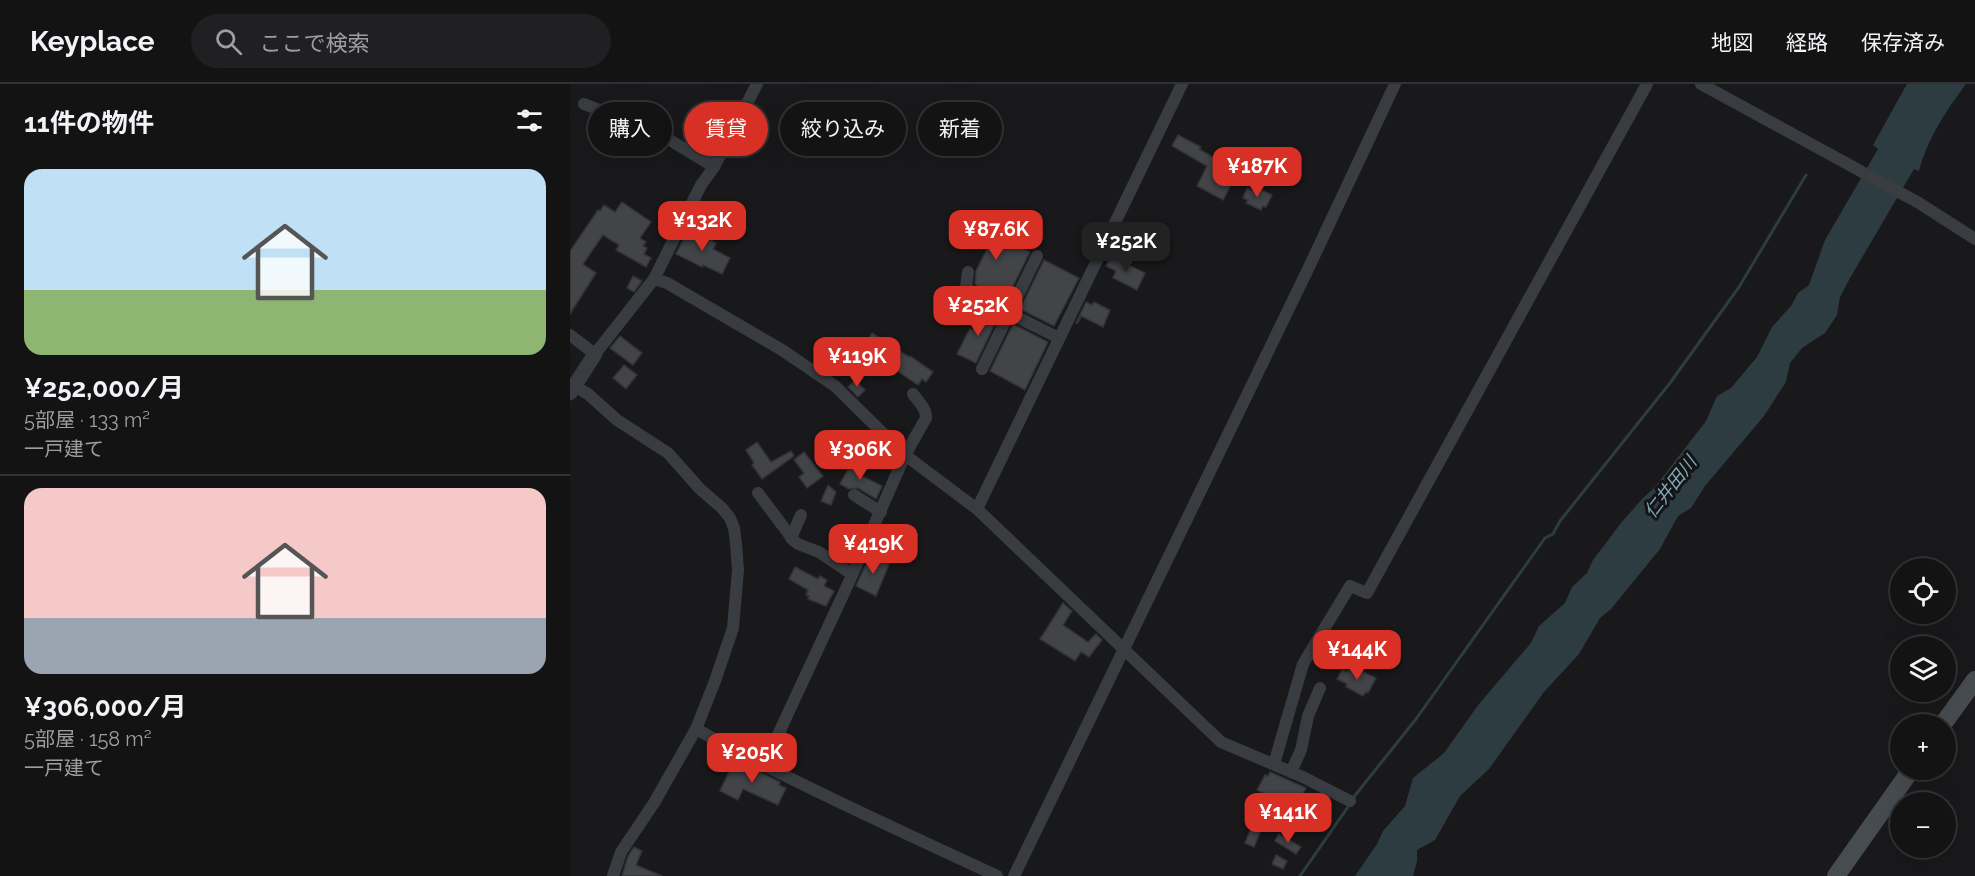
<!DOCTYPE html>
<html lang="ja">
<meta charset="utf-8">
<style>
:root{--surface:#131314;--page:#202022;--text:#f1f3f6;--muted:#9d9ea0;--line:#323234;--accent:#d93025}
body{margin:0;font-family:Raleway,"Noto Sans JP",sans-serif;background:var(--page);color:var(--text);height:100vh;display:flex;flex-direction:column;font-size:22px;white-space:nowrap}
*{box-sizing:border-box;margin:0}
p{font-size:20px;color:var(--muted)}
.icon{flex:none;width:33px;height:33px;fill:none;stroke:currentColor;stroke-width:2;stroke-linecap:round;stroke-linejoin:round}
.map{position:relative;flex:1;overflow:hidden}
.side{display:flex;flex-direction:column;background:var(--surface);width:570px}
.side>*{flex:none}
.guide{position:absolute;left:18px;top:18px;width:570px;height:54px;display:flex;gap:12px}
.fabs{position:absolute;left:1320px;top:474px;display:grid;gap:12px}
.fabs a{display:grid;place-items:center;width:66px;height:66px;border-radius:50%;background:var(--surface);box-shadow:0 6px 24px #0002,0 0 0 2px var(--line);font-size:30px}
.price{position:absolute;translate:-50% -51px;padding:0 14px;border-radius:12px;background:var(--accent);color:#fff;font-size:20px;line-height:39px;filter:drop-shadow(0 2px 3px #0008)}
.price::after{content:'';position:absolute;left:50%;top:36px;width:18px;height:14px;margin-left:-9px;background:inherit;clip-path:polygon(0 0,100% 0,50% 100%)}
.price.selected{background:#222;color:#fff}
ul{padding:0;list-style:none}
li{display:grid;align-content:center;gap:12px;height:318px;padding:0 24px}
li+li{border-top:2px solid var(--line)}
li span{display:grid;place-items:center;height:186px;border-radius:18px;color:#555}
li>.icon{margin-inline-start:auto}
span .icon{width:108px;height:108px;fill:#fffc;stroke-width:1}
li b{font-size:26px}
h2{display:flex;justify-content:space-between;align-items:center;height:72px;padding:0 24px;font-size:26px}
.pill{padding:0 21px;border-radius:27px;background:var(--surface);box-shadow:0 6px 24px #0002,0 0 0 2px var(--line);font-size:21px;line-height:54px}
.pill.selected{background:var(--accent);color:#fff}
header{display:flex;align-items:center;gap:36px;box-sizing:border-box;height:84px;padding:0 30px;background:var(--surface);border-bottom:2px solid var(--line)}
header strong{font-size:28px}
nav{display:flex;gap:33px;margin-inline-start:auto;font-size:21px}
.search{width:420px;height:54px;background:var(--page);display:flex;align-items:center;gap:15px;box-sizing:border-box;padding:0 21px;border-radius:33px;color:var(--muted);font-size:22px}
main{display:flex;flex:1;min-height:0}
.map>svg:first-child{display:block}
.water{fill:#2d3c41}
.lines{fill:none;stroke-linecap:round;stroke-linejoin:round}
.stream{stroke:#2d3c41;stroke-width:3}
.building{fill:#424448;stroke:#323337;stroke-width:1.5}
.minor{stroke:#393c41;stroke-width:12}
.tertiary{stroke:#393c41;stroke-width:15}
.secondary{stroke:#474c51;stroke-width:18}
.labels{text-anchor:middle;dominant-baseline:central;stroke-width:6;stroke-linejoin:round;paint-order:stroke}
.water-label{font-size:18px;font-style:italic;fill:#7eabba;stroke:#141416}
</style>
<header>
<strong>Keyplace</strong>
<div class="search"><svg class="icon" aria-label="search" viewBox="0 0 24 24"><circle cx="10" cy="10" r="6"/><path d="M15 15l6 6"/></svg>ここで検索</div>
<nav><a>地図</a><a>経路</a><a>保存済み</a></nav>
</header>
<main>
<section class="side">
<h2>11件の物件<svg class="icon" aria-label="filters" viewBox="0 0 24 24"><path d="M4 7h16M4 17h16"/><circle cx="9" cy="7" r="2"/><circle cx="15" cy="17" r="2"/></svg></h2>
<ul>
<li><span style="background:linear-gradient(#bfe0f5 65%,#8fb573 0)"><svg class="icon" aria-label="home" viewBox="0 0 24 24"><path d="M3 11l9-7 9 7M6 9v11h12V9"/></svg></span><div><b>¥252,000/月</b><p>5部屋 · 133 m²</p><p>一戸建て</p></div></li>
<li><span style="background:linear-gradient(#f6c9c9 70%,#9aa5b1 0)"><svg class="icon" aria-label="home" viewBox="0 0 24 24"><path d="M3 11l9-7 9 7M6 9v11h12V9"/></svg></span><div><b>¥306,000/月</b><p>5部屋 · 158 m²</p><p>一戸建て</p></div></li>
</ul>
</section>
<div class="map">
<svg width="1405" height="792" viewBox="0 0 1405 792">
<rect width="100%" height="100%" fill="#19191b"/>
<path class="water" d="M1337 0H1396C1376 27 1357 55 1349 87L1344 85 1280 194 1270 213 1267 231 1255 249 1232 264 1220 279 1216 298 1194 332 1135 402 1121 424 1108 432 1090 465 1041 525 1030 534 1009 570 974 608 919 685 890 712 865 756 847 766V777L843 792H785L807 760 813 747 835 722 843 694 874 669 909 620 961 559 969 542 995 519 1002 503 1017 489 1023 476 1051 439 1072 415 1085 403 1136 337 1147 312 1161 304 1187 273 1202 243 1221 222 1228 209 1239 201 1255 156 1308 65 1303 61Z"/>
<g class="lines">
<g class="stream">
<polyline points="783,714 846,635 975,454 983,450 990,437 1100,299 1169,203 1236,91"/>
<polyline points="730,792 780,720"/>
</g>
</g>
<g class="building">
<polygon points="608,51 631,63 629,65 668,88 653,116 627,102 637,82 602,62"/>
<polygon points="677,104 688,109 690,105 702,111 696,123 693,122 691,126 676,119 678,116 673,114"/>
<polygon points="52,118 81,138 70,154 76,158 73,162 77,164 74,170 81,174 76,183 46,166 49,161 33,151 13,180 26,189 0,230 0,167 28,126 30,127 34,121 45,128"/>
<polygon points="394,133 460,168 435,218 412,206 405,200 406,187 419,161 388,145"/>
<polygon points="119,144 146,159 143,165 160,174 152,190 133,181 132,183 106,170"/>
<polygon points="541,172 575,189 567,206 543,194 546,187 536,182"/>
<polygon points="474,176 509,194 484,242 450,225"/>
<polygon points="63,192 72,197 64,208 57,204"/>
<polygon points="516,218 522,221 524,218 540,226 533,243 511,232 508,239 506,239"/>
<polygon points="413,225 428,233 406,279 387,270 396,252 400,245 403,246"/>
<polygon points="443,240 478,258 455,306 420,287"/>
<polygon points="302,249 339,273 340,272 363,288 356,298 352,295 348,301 323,284 321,288 290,267"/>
<polygon points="50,252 72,269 63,281 40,264"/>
<polygon points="54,281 67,291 56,305 43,294"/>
<polygon points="285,296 295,306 288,313 278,303"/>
<polygon points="187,358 201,378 221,367 224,372 192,395 182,381 184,379 176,366"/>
<polygon points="234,368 253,392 237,404 229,393 234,389 224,376"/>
<polygon points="283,376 294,382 290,391 312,402 306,415 288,404 279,405 270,400"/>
<polygon points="258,401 266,408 261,421 251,417"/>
<polygon points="300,471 319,480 306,512 286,502"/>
<polygon points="225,483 248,495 250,492 257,496 254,502 264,507 256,522 238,515 239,512 236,511 238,506 219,495"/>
<polygon points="493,519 502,527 493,541 518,558 526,550 532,556 519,573 511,568 505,577 470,555"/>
<polygon points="781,582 806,594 798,609 796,608 793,612 776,603 777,600 767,595 772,586 777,588"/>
<polygon points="165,675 210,698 209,701 216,704 208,721 173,705 168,716 150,707"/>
<polygon points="700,688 736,704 732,712 734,713 733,716 739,719 731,736 713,727 715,723 703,718 705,715 687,706 695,691 698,692"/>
<polygon points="686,731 696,735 684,763 675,759"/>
<polygon points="709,750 731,763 726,770 705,757"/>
<polygon points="64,763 72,767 66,781 92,792 52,792 58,772"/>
<polygon points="706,771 717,777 713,785 702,780"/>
</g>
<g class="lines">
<g class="minor">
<polyline points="1131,0 1349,119 1405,155"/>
<polyline points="14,20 90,50 144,83"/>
<polyline points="398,188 396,203 407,213 489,254"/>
<polyline points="84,195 131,101 144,83 187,0"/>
<polyline points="0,251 25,270 84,195 97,199 212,266 265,302 335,371 407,425 651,658 733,693 780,717"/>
<polyline points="412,285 467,172"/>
<polyline points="4,302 18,310 47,336 98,369 130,405 152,424 160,434 164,444 166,460 168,486 163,544 145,597 126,645 84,719 51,768 43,792"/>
<polyline points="188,409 224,457 228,460 249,468 282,490"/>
<polyline points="284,411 311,428"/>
<polyline points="407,425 612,0"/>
<polyline points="221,454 231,431"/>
<path d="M126 645C224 699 326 745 427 792"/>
<polyline points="704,680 733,580 780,502 797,509 1077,0"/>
<path d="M194 681 279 498 335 371 356 334C357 325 348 317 343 310"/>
<polyline points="721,688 731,666 738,632 750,604"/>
<polyline points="444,792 740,181 825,0"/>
</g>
<polyline class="tertiary" points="0,309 25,270"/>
<g class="secondary">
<polyline points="1373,640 1405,596"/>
<polyline points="1266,792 1341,686"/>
</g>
</g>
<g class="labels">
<g class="water-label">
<text transform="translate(1100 403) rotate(-52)">仁井田川</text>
</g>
</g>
</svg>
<div class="fabs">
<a><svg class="icon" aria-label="locate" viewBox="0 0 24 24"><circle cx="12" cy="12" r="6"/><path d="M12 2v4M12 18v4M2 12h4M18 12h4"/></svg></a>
<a><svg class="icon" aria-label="layers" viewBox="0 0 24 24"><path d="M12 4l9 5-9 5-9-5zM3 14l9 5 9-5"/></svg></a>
<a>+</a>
<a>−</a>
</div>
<b class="price" style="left:687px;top:114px">¥187K</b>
<b class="price" style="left:132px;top:168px">¥132K</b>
<b class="price" style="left:426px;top:177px">¥87.6K</b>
<b class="price selected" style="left:556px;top:189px">¥252K</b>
<b class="price" style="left:408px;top:253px">¥252K</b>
<b class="price" style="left:287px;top:304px">¥119K</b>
<b class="price" style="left:290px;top:397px">¥306K</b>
<b class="price" style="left:303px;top:491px">¥419K</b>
<b class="price" style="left:787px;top:597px">¥144K</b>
<b class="price" style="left:182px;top:700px">¥205K</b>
<b class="price" style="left:718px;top:760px">¥141K</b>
<div class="guide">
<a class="pill">購入</a>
<a class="pill selected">賃貸</a>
<a class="pill">絞り込み</a>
<a class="pill">新着</a>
</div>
</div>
</main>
